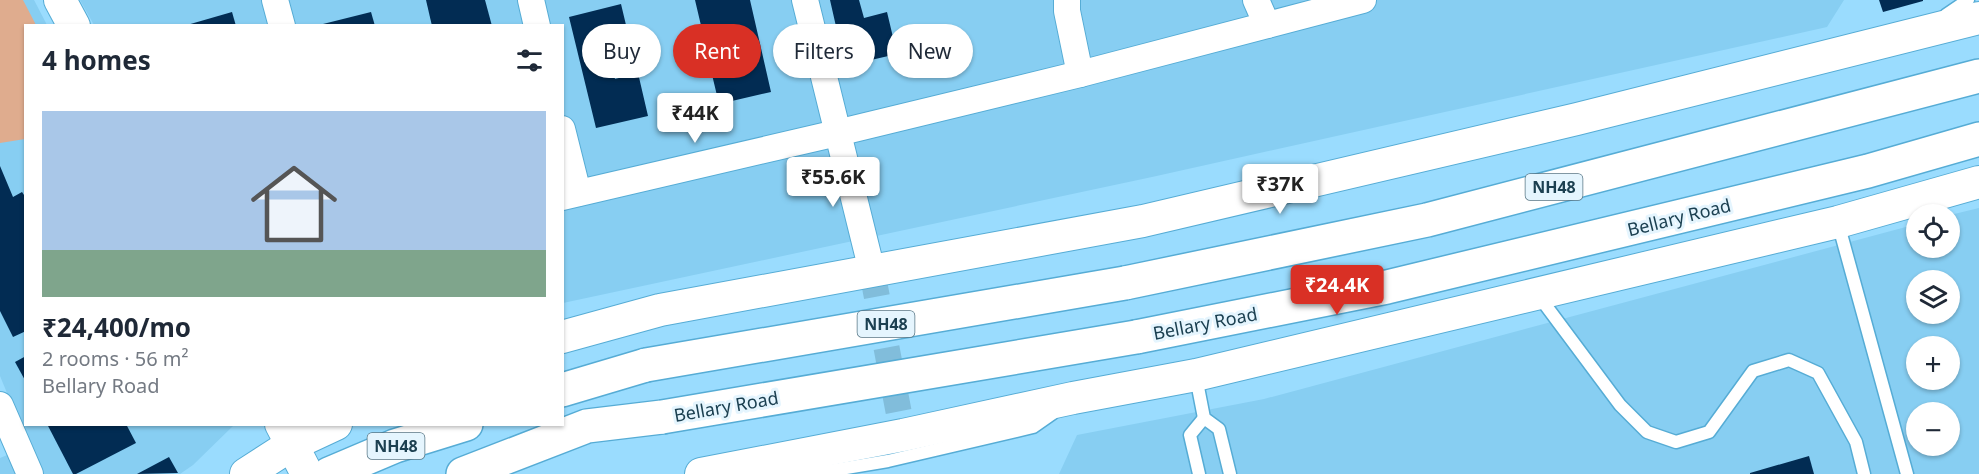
<!DOCTYPE html>
<meta charset="utf-8">
<style>
:root{--surface:#fff;--page:#f2f2f3;--text:#1f2937;--muted:#747a83;--line:#e0e1e3;--accent:#d93025}
body{margin:0;font-family:"Noto Sans",sans-serif;background:var(--page);color:var(--text);height:100vh;display:flex;flex-direction:column;font-size:22px;white-space:nowrap}
*{box-sizing:border-box;margin:0}
p{font-size:20px;color:var(--muted)}
.icon{flex:none;width:33px;height:33px;fill:none;stroke:currentColor;stroke-width:2;stroke-linecap:round;stroke-linejoin:round}
.map{position:relative;flex:1;overflow:hidden}
.side{position:absolute;left:24px;top:24px;width:540px;height:402px;display:flex;flex-direction:column;background:var(--surface);border-radius:0px;box-shadow:0 2px 4px #0004}
.side>*{flex:none}
.hud{position:absolute;left:582px;top:24px;width:570px;height:54px;display:flex;gap:12px}
.buttons{position:absolute;left:1906px;top:204px;display:grid;gap:12px}
.buttons a{display:grid;place-items:center;width:54px;height:54px;border-radius:50%;background:var(--surface);box-shadow:0 2px 4px #0004;font-size:30px}
.price{position:absolute;translate:-50% -51px;padding:0 14px;border-radius:6px;background:#fff;color:#222;font-size:20px;line-height:39px;filter:drop-shadow(0 2px 3px #0008)}
.price::after{content:'';position:absolute;left:50%;top:36px;width:18px;height:14px;margin-left:-9px;background:inherit;clip-path:polygon(0 0,100% 0,50% 100%)}
.price.selected{background:var(--accent);color:#fff}
ul{padding:0;list-style:none}
li{display:grid;align-content:center;gap:12px;height:318px;padding:0 18px}
li+li{border-top:2px solid var(--line)}
li span{display:grid;place-items:center;height:186px;border-radius:0px;color:#555}
li>.icon{margin-inline-start:auto}
span .icon{width:108px;height:108px;fill:#fffc;stroke-width:1}
li b{font-size:26px}
h2{display:flex;justify-content:space-between;align-items:center;height:72px;padding:0 18px;font-size:26px}
.chip{padding:0 21px;border-radius:27px;background:var(--surface);box-shadow:0 2px 4px #0004;font-size:21px;line-height:54px}
.chip.selected{background:var(--accent);color:#fff}
.map>svg:first-child{display:block}
.built{fill:#87cef2;fill-rule:evenodd}
.green{fill:#dfac8e}
.building{fill:#022c53}
.lines{fill:none;stroke-linecap:round;stroke-linejoin:round}
.minor-tunnel{stroke:#81bddb;stroke-width:26;stroke-dasharray:26 13;stroke-linecap:butt}
.service-casing{stroke:#56acd5;stroke-width:15}
.minor-casing{stroke:#56acd5;stroke-width:28}
.tertiary-casing{stroke:#56acd5;stroke-width:34}
.trunk-casing{stroke:#56acd5;stroke-width:36}
.service{stroke:#fff;stroke-width:12}
.minor{stroke:#fff;stroke-width:26}
.tertiary{stroke:#fff;stroke-width:32}
.trunk{stroke:#fff;stroke-width:33}
.trunk-bridge-casing{stroke:#56acd5;stroke-width:36;stroke-linecap:butt}
.trunk-bridge{stroke:#fff;stroke-width:33}
.labels{text-anchor:middle;dominant-baseline:central;stroke-width:6;stroke-linejoin:round;paint-order:stroke}
.shield{fill:#e5f5fe;stroke:#587685;stroke-width:1.5}
.shield-label{font-size:16px;font-weight:bold;fill:#1c4051}
.street-label{font-size:18px;fill:#1c4051;stroke:#e5f5fe}
</style>
<div class="map">
<svg width="1979" height="474" viewBox="0 0 1979 474">
<rect width="100%" height="100%" fill="#9adcfe"/>
<g class="built">
<polygon points="0,0 34,0 47,25 26,26 26,424 234,425 193,465 180,474 0,474 0,458 29,446 0,376"/>
<polygon points="80,0 1844,0 1827,27 1152,177 563,303 562,26 94,25"/>
<path d="M1979 208V474H1059L1077 435 1264 399 1917 224V248H1950V215ZM1917 280H1950V314H1917ZM1917 346H1950V380H1917ZM1917 412H1950V446H1917Z"/>
</g>
<polygon class="green" points="0,0 23,0 36,25 26,26 25,139 0,143"/>
<g class="building">
<polygon points="426,0 485,0 492,26 432,26"/>
<polygon points="695,0 750,0 771,92 719,104 709,62 733,55 726,28 703,34"/>
<polygon points="830,0 859,0 864,18 887,12 897,54 845,66"/>
<polygon points="1879,0 1923,0 1923,1 1883,12"/>
<polygon points="621,4 631,46 608,52 615,79 638,73 648,116 596,128 569,17"/>
<polygon points="232,12 236,26 187,26 187,25"/>
<polygon points="371,12 375,26 320,26 319,25"/>
<polygon points="0,166 13,197 22,192 26,198 26,331 13,337 0,311"/>
<polygon points="26,356 26,382 15,362"/>
<polygon points="47,424 126,424 136,443 76,474 73,474"/>
<polygon points="1809,456 1814,474 1750,474 1750,473"/>
<polygon points="169,457 178,473 137,474"/>
</g>
<g class="lines">
<polyline class="minor-tunnel" points="872,271 903,435"/>
<g class="service-casing">
<g id="service">
<polyline points="1946,15 1968,0"/>
<polyline points="1838,223 1907,474"/>
<polyline points="1538,295 1620,405 1647,432 1676,442 1709,432 1753,371 1789,360 1818,373 1856,442 1864,474"/>
<polyline points="1196,377 1204,418 1219,429 1230,474"/>
<polyline points="773,472 805,474"/>
<polyline points="811,474 888,461 1033,427 1053,413"/>
<polyline points="1199,474 1190,435 1204,418"/>
</g>
</g>
<g class="minor-casing">
<g id="minor">
<polyline points="275,0 282,26"/>
<polyline points="531,0 537,26"/>
<polyline points="805,0 872,271"/>
<polyline points="1067,0 1067,11 1080,74"/>
<polyline points="1256,0 1267,25"/>
<polyline points="562,129 578,193"/>
<polyline points="562,197 837,133 1080,74 1363,0"/>
<polyline points="0,405 30,474"/>
</g>
</g>
<g class="tertiary-casing">
<g id="tertiary">
<polyline points="60,0 74,26"/>
<polyline points="562,337 660,310 1143,221 1577,119 1979,18"/>
<polyline points="281,424 307,474"/>
<polyline points="246,474 291,445 336,424"/>
<polyline points="701,474 903,435 1073,398 1196,375 1838,222 1979,182"/>
</g>
</g>
<g class="trunk-casing">
<g id="trunk">
<polyline points="1125,283 1427,220 1979,76"/>
<polyline points="1136,337 1387,287 1868,171 1979,139"/>
<polyline points="562,390 646,365"/>
<polyline points="329,474 395,446 466,424"/>
<polyline points="463,474 587,426 662,417"/>
</g>
</g>
<use href="#service" class="service"/>
<use href="#minor" class="minor"/>
<use href="#tertiary" class="tertiary"/>
<use href="#trunk" class="trunk"/>
<g class="trunk-bridge-casing">
<g id="trunk-bridge">
<polyline points="646,365 1125,283"/>
<polyline points="662,417 1136,337"/>
</g>
</g>
<use href="#trunk-bridge" class="trunk-bridge"/>
</g>
<g class="labels">
<g class="shield">
<rect x="1525.5" y="174" width="57" height="26" rx="4.5"/>
<rect x="857.5" y="311" width="57" height="26" rx="4.5"/>
<rect x="367.5" y="433" width="57" height="26" rx="4.5"/>
</g>
<g class="shield-label">
<text x="1554" y="187">NH48</text>
<text x="886" y="324">NH48</text>
<text x="396" y="446">NH48</text>
</g>
<g class="street-label">
<text transform="translate(1679 217) rotate(-14)">Bellary Road</text>
<text transform="translate(1205 323) rotate(-11)">Bellary Road</text>
<text transform="translate(726 406) rotate(-10)">Bellary Road</text>
</g>
</g>
</svg>
<div class="buttons">
<a><svg class="icon" aria-label="locate" viewBox="0 0 24 24"><circle cx="12" cy="12" r="6"/><path d="M12 2v4M12 18v4M2 12h4M18 12h4"/></svg></a>
<a><svg class="icon" aria-label="layers" viewBox="0 0 24 24"><path d="M12 4l9 5-9 5-9-5zM3 14l9 5 9-5"/></svg></a>
<a>+</a>
<a>−</a>
</div>
<b class="price" style="left:695px;top:144px">₹44K</b>
<b class="price" style="left:833px;top:208px">₹55.6K</b>
<b class="price" style="left:1280px;top:215px">₹37K</b>
<b class="price selected" style="left:1337px;top:316px">₹24.4K</b>
<div class="hud">
<a class="chip">Buy</a>
<a class="chip selected">Rent</a>
<a class="chip">Filters</a>
<a class="chip">New</a>
</div>
<section class="side">
<h2>4 homes<svg class="icon" aria-label="filters" viewBox="0 0 24 24"><path d="M4 7h16M4 17h16"/><circle cx="9" cy="7" r="2"/><circle cx="15" cy="17" r="2"/></svg></h2>
<ul>
<li><span style="background:linear-gradient(#a9c7e8 75%,#7fa58c 0)"><svg class="icon" aria-label="home" viewBox="0 0 24 24"><path d="M3 11l9-7 9 7M6 9v11h12V9"/></svg></span><div><b>₹24,400/mo</b><p>2 rooms · 56 m²</p><p>Bellary Road</p></div></li>
</ul>
</section>
</div>
